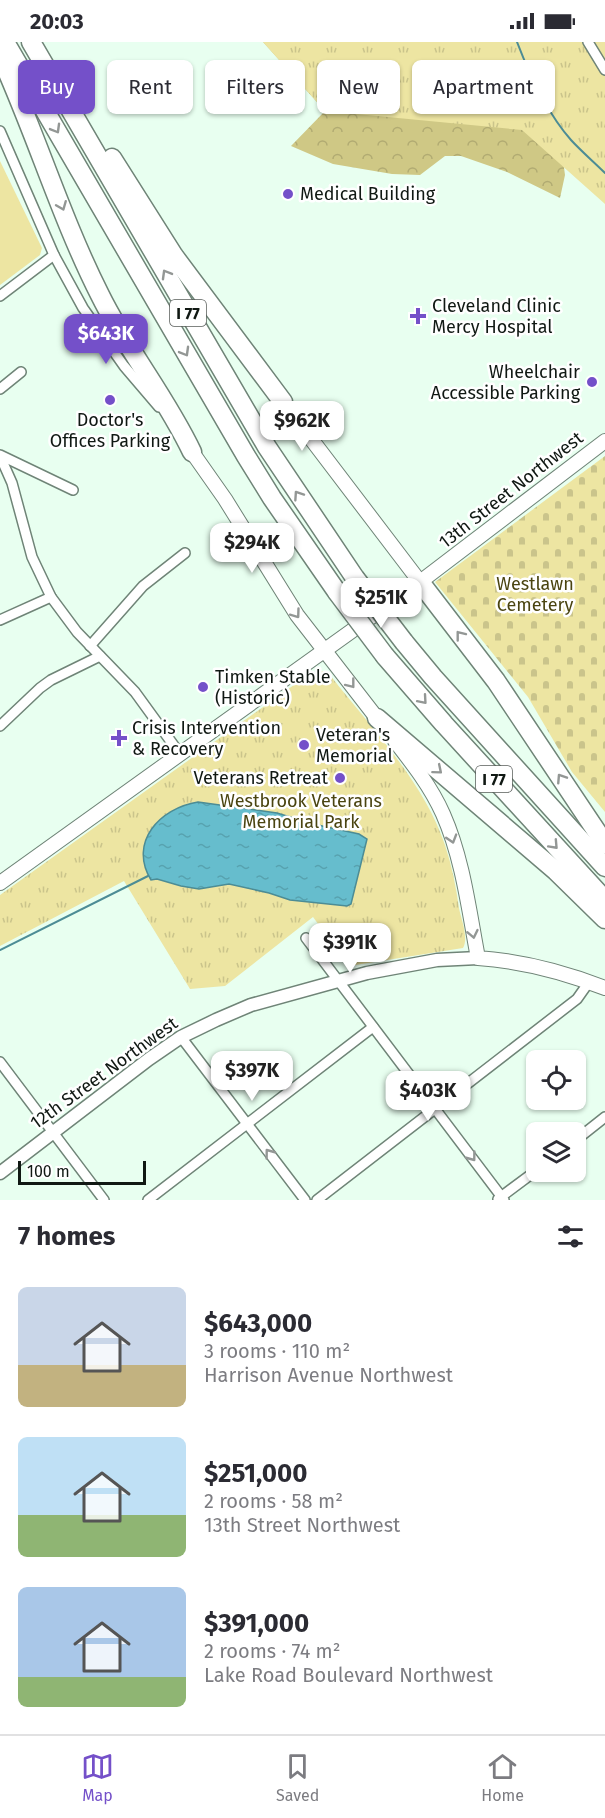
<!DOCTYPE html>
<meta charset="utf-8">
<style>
:root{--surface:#fff;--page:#f7f7f7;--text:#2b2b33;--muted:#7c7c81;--line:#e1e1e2;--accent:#7450c9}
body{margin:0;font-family:"Fira Sans",sans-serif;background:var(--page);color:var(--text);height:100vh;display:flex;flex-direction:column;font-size:22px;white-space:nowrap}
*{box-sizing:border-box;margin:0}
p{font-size:20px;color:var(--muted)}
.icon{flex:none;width:33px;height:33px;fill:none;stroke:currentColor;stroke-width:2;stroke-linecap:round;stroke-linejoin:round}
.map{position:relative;height:1158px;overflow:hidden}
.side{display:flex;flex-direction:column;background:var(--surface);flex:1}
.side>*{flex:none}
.hud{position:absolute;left:18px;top:18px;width:570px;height:54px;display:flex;gap:12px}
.fabs{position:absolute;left:526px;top:1008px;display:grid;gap:12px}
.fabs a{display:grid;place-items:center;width:60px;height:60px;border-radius:9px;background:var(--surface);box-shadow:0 2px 4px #0004;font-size:30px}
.scale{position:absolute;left:18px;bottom:15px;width:128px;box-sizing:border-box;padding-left:6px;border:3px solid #101813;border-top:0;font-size:16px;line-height:21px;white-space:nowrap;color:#101813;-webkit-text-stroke:4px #fff;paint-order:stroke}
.price{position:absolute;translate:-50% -51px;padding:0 14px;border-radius:12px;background:#fff;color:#222;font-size:20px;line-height:39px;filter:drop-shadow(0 2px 3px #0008)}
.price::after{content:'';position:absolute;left:50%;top:36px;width:18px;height:14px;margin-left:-9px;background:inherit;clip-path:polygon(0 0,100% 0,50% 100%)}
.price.on{background:var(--accent);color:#fff}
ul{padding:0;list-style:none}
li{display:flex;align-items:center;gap:18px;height:150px;padding:0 18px}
li span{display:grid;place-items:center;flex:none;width:168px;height:120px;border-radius:9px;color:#555}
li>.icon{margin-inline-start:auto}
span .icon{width:72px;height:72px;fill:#fffc;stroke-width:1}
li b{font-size:26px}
h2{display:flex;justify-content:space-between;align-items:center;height:72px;padding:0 18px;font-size:26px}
.pill{padding:0 21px;border-radius:9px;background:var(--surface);box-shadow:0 2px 4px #0004;font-size:21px;line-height:54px}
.pill.on{background:var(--accent);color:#fff}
.status{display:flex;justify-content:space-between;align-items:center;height:42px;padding:0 30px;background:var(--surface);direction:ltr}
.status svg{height:16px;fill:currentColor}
.tabs{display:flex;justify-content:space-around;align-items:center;height:84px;border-top:2px solid var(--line);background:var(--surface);font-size:16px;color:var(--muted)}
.tabs a{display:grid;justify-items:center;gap:3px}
.tabs .on{color:var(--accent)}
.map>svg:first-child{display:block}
.grass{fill:#ede5a2}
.forest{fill:url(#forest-crowns)}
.cemetery{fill:url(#cemetery-stones)}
.park{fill:url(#park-tufts)}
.water{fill:url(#water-ripples);stroke:#4c8c95;stroke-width:1.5}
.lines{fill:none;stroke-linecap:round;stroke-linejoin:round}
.stream{stroke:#4c8c95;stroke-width:2}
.minor-casing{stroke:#6f8477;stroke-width:12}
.tertiary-casing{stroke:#6f8477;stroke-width:15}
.secondary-casing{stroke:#6f8477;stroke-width:16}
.motorway-casing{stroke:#6f8477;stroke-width:21}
.minor{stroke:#fff;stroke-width:9}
.tertiary{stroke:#fff;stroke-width:12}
.secondary{stroke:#fff;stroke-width:14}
.motorway{stroke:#fff;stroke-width:18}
.motorway-bridge-casing{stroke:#6f8477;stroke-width:21;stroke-linecap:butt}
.motorway-bridge{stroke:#fff;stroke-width:18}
.oneway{stroke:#939795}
.poi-dot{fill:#7450c9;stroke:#fff;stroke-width:2}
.labels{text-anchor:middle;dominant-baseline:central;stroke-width:5;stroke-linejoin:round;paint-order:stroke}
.shield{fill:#fff;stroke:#585d5a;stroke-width:1.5}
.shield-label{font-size:16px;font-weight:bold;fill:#101813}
.poi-label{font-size:18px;fill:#101813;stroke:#fff;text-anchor:start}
.street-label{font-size:18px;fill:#101813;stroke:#fff}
.park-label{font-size:18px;fill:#4a4410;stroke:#fff}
</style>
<div class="status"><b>20:03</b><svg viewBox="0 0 49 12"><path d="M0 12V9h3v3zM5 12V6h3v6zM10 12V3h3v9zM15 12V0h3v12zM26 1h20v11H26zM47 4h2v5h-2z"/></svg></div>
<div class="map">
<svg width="605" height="1158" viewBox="0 0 605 1158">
<defs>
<pattern id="forest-crowns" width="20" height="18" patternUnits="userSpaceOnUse" patternTransform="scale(1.5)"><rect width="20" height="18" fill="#cfc885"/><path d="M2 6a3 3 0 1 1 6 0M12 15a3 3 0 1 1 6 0" fill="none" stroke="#b1ab72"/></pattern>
<pattern id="cemetery-stones" width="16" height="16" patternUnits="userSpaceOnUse" patternTransform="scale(1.5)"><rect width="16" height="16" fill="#ede5a2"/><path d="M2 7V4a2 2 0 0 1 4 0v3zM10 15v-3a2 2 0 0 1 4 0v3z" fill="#cac48b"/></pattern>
<pattern id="park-tufts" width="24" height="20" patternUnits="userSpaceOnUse" patternTransform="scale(1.5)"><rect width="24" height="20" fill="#ede5a2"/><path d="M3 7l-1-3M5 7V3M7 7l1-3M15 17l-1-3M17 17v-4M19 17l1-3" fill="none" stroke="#cac48b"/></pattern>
<pattern id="water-ripples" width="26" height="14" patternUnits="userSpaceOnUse" patternTransform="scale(1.5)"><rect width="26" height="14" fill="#66bdcd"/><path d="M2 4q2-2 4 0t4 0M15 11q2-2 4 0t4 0" fill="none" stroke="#57a2af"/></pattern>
</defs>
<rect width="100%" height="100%" fill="#e8fff0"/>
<polygon class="grass" points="0,119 42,206 40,213 0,243"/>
<polygon class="forest" points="263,0 459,48 562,111 565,133 560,156 507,130 461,114 445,114 420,133 392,132 333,122 291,104 325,69"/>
<polygon class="cemetery" points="605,414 605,770 572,730 528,655 435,540"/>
<g class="park">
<polygon points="263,0 605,0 605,162 522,88 325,69"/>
<path d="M323 629 330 633C371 686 423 738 445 803 452 824 456 845 459 866 461 877 469 896 463 906L349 924 313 875 225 944 190 947 124 839 0 904V853L312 630 314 633Z"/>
</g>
<path class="water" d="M198 760 277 771 313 782 359 792 367 797 351 862 347 864 290 858 269 851 229 842 199 847 181 844 157 837 151 838C128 800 160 766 198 760Z"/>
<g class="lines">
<g class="stream">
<path d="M517 0C530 34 547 71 571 98 582 110 594 120 605 131"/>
<polyline points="0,908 148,834"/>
</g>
<g class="minor-casing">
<g id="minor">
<polyline points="588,0 605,28"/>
<polyline points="0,89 54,213 83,266 124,324 159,365"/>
<polyline points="0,254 54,213"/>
<polyline points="0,347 21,330"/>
<polyline points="0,413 73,448"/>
<polyline points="0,414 12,441 32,515 51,555 77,590 135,650 180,712"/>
<polyline points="0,578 51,555"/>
<polyline points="90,604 143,544 185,511"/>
<polyline points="0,684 40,646 51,638 100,614"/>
<polyline points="306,896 504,1158"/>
<polyline points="181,995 305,1158"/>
<polyline points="0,1020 104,1158"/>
<polyline points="576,1098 605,1075"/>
<polyline points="498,1157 537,1128"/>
<polyline points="148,1158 373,985"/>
<polyline points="317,1158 577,957 589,940"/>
</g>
</g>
<g class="tertiary-casing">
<polyline id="tertiary" points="0,1131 149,1017 181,995 216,978 251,963 367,931 437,918 478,916"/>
</g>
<g class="secondary-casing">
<g id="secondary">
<polyline points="283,360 420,540"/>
<polyline points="192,410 225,457 297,573 383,684"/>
<path d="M395 699C413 722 431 745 443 772 463 817 469 869 478 916 523 919 564 930 605 946"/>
<polyline points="0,841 420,540 605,399"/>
</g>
</g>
<g class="motorway-casing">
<g id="motorway">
<polyline points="5,0 246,414 272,456 337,550"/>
<polyline points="31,0 267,405 355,536"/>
<path d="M0 13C36 92 61 176 100 253 127 308 166 355 192 410"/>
<polyline points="112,116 174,214 283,360"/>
<polyline points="420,540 496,639 605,802"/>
<polyline points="404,600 433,635 605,825"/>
<polyline points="385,614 444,682 605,858"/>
<polyline points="377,676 556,829 605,877"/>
</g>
</g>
<use href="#minor" class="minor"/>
<use href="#tertiary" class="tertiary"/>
<use href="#secondary" class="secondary"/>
<use href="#motorway" class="motorway"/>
<g class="motorway-bridge-casing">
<g id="motorway-bridge">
<polyline points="355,536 404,600"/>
<polyline points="337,550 385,614"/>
</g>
</g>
<use href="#motorway-bridge" class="motorway-bridge"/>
</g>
<defs><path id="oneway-chevron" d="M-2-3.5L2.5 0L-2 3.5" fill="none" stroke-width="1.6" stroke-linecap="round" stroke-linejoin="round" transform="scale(1.5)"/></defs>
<g class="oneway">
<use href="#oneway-chevron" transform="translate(56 87) rotate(60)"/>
<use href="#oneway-chevron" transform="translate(62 164) rotate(68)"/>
<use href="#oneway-chevron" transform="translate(166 232) rotate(-120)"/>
<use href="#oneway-chevron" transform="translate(185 310) rotate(60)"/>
<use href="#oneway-chevron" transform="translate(298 453) rotate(-124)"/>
<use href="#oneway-chevron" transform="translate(296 572) rotate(54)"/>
<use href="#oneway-chevron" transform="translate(460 593) rotate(-128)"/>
<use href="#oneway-chevron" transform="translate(351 642) rotate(52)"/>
<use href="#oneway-chevron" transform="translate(423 658) rotate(49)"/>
<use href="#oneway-chevron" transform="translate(438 728) rotate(40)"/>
<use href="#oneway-chevron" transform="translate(561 736) rotate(-123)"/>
<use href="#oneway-chevron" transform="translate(452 797) rotate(73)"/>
<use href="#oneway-chevron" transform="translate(554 803) rotate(47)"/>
<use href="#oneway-chevron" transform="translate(473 892) rotate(78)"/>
<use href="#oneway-chevron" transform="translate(269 1111) rotate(-127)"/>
<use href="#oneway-chevron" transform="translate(472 1115) rotate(53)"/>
</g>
<g class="poi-dot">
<circle cx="288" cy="152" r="6"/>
<path d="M415 265h6v6h6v6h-6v6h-6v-6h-6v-6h6z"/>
<circle cx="592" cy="340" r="6"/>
<circle cx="110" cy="358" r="6"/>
<circle cx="203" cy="645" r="6"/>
<path d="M116 687h6v6h6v6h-6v6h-6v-6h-6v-6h6z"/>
<circle cx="304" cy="703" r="6"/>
<circle cx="340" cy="736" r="6"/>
</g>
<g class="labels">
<g class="shield">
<rect x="170" y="258" width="36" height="26" rx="4.5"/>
<rect x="476" y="724" width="36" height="26" rx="4.5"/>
</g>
<g class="shield-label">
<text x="188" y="271">I 77</text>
<text x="494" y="737">I 77</text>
</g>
<g class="poi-label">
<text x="300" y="152">Medical Building</text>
<text x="432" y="264">Cleveland Clinic<tspan x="432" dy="21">Mercy Hospital</tspan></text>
<text x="580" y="330" text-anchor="end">Wheelchair<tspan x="580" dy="21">Accessible Parking</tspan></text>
<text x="110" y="378" text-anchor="middle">Doctor's<tspan x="110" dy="21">Offices Parking</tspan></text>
<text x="215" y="635">Timken Stable<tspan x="215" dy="21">(Historic)</tspan></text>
<text x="132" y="686">Crisis Intervention<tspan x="132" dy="21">&amp; Recovery</tspan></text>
<text x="316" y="693">Veteran's<tspan x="316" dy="21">Memorial</tspan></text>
<text x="328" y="736" text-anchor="end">Veterans Retreat</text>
</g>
<g class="street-label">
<text transform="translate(511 448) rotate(-38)">13th Street Northwest</text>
<text transform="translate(104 1031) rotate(-36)">12th Street Northwest</text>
</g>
<g class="park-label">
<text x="535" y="542">Westlawn<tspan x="535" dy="21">Cemetery</tspan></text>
<text x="301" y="759">Westbrook Veterans<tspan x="301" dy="21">Memorial Park</tspan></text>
</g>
</g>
</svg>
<div class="fabs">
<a><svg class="icon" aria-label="locate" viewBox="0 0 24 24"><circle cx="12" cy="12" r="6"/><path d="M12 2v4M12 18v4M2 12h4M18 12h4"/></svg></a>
<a><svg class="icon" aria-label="layers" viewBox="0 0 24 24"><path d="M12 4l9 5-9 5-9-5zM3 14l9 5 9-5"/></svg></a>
</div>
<div class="scale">100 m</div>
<b class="price on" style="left:106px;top:323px">$643K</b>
<b class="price" style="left:302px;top:410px">$962K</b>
<b class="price" style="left:252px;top:532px">$294K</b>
<b class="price" style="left:381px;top:587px">$251K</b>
<b class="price" style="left:350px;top:932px">$391K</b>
<b class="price" style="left:252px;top:1060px">$397K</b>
<b class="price" style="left:428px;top:1080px">$403K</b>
<div class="hud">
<a class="pill on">Buy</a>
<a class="pill">Rent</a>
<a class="pill">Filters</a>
<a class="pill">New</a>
<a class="pill">Apartment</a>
</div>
</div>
<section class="side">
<h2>7 homes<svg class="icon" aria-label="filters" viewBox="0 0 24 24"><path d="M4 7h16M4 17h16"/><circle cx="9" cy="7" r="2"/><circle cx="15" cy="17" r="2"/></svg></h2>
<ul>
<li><span style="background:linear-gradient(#c9d6e8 65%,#c2b280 0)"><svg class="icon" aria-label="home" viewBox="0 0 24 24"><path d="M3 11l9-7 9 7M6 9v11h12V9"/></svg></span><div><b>$643,000</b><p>3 rooms · 110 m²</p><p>Harrison Avenue Northwest</p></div></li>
<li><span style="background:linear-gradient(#bfe0f5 65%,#8fb573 0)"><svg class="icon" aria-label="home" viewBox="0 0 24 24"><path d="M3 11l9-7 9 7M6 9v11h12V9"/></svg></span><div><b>$251,000</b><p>2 rooms · 58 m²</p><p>13th Street Northwest</p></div></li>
<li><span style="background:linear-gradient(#a9c7e8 75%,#8fb573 0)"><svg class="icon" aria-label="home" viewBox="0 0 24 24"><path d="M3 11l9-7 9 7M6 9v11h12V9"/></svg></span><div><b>$391,000</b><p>2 rooms · 74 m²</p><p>Lake Road Boulevard Northwest</p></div></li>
</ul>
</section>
<nav class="tabs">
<a class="on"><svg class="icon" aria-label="map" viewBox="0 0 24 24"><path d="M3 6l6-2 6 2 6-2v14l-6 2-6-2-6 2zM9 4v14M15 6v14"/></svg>Map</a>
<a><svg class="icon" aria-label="saved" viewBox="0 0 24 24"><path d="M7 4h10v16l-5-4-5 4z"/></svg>Saved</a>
<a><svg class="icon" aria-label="home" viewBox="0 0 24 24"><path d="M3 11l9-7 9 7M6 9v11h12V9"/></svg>Home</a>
</nav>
